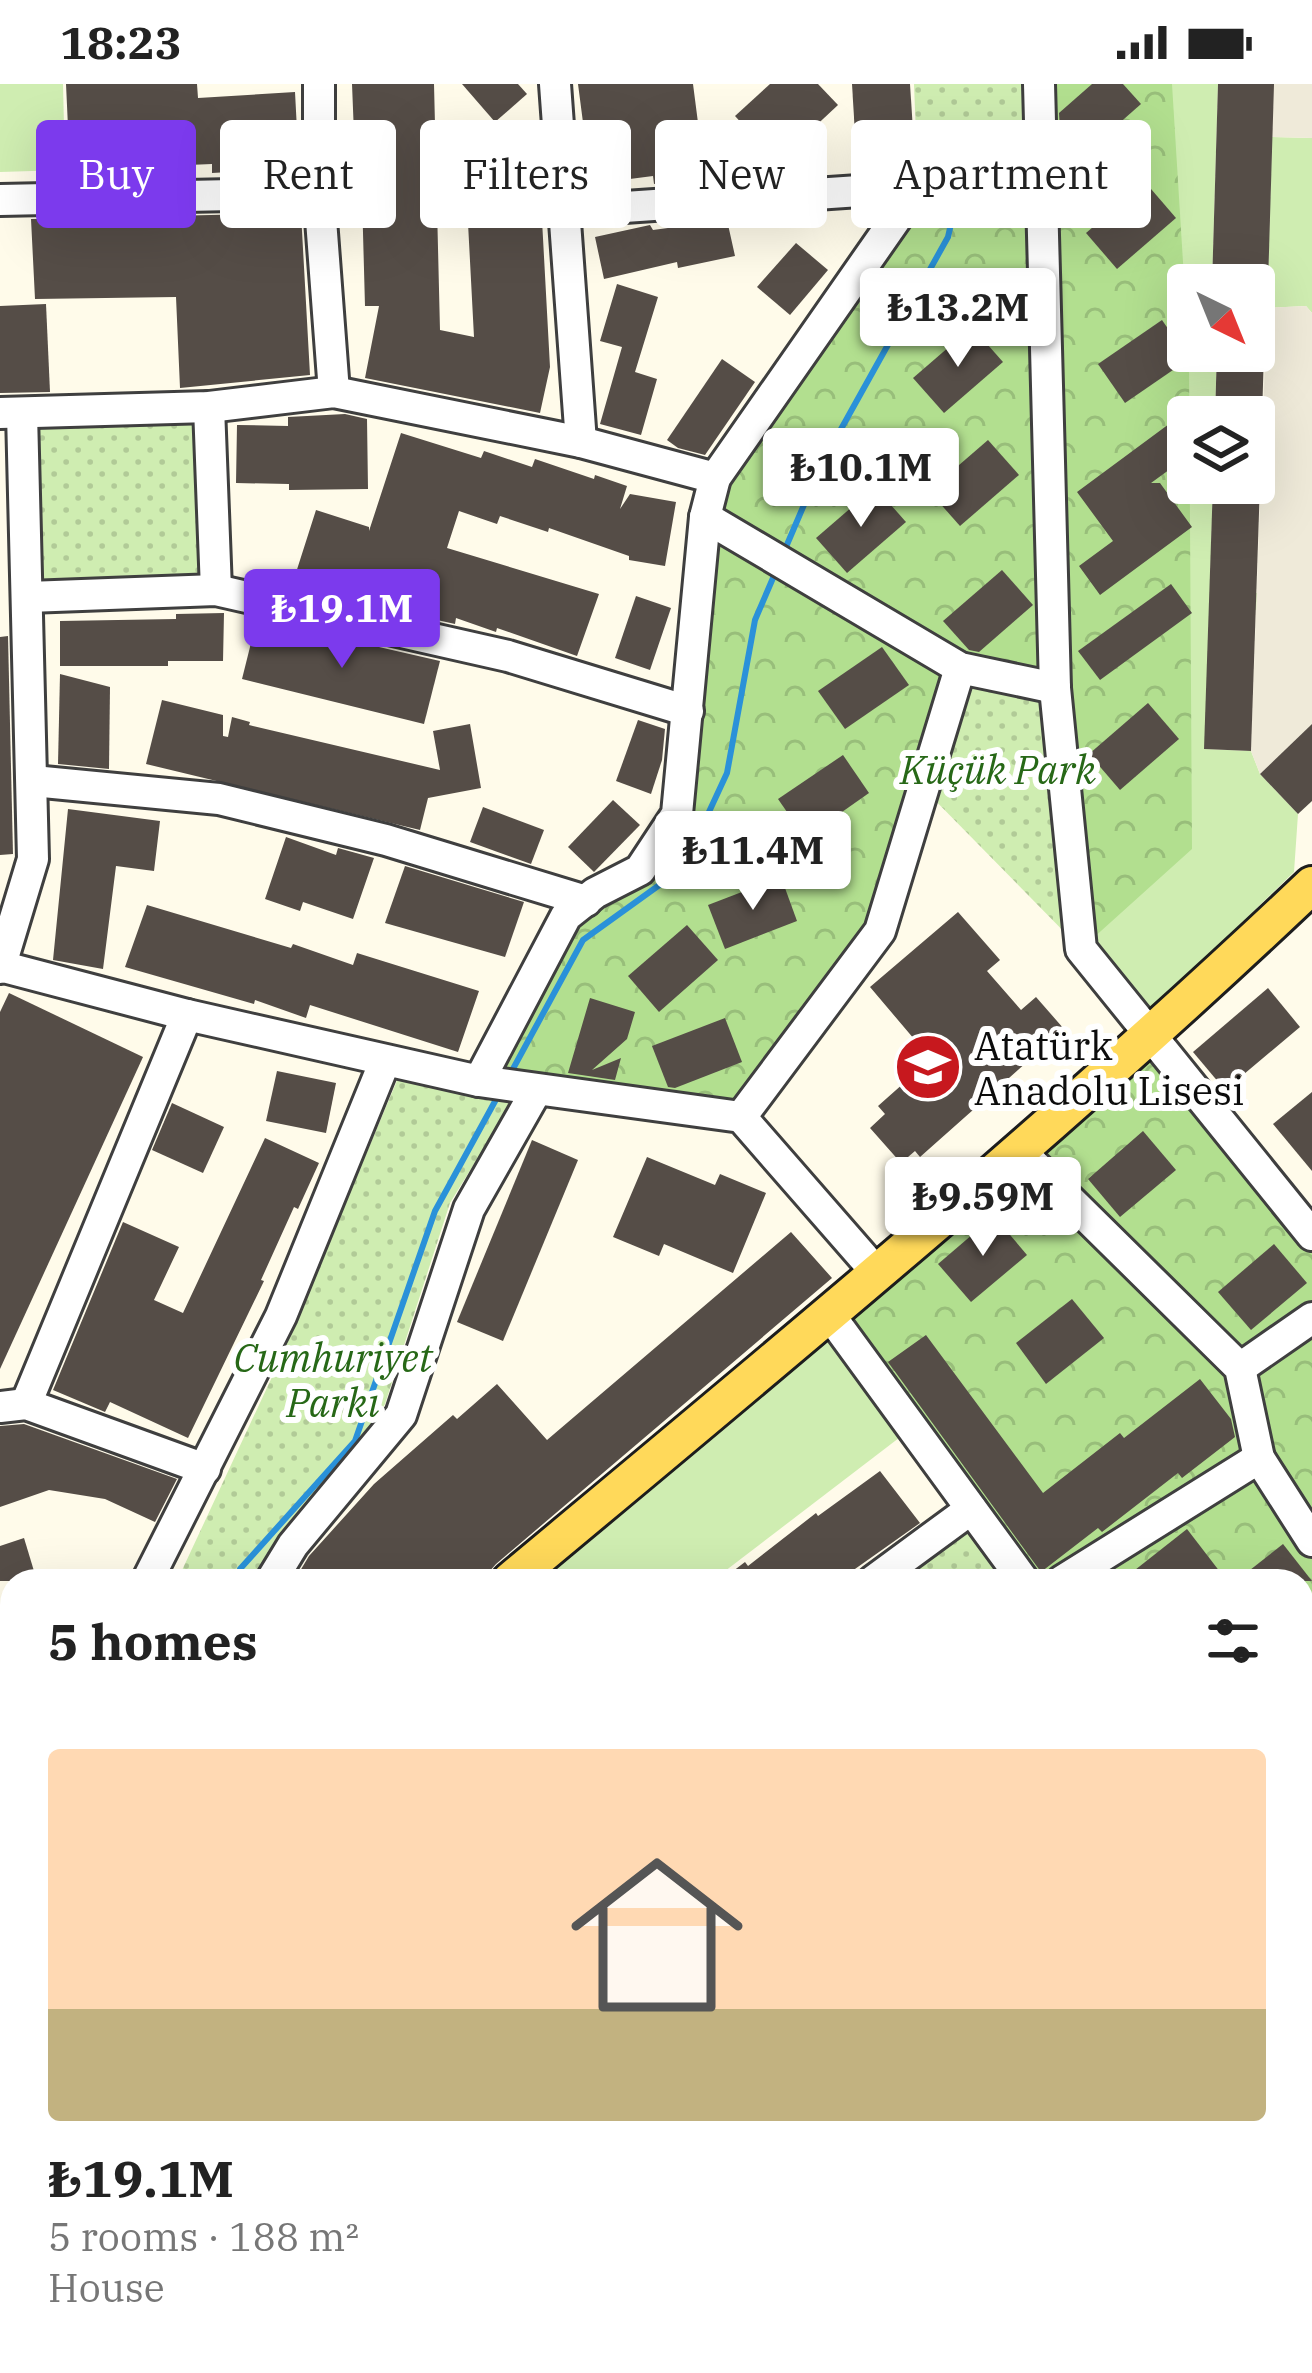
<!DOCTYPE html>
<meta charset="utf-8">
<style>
:root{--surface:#fff;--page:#f2f2f2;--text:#222;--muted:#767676;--accent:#7c3aed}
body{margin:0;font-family:"IBM Plex Serif",serif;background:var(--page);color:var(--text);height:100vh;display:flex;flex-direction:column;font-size:45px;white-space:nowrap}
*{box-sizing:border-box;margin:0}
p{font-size:39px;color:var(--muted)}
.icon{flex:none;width:66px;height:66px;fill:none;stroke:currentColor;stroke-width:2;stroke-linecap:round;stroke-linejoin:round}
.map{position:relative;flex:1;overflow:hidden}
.side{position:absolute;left:0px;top:1485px;width:1314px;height:804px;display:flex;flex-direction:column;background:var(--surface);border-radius:36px 36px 0 0;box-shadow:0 12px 48px #0002}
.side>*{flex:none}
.guide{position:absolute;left:36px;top:36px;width:1242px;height:108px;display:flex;gap:24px}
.needle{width:78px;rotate:137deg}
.buttons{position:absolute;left:1167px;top:180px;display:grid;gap:24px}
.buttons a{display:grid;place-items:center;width:108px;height:108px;border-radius:12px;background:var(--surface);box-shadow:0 12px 48px #0002;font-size:60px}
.price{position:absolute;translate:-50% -102px;padding:0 27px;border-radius:12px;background:#fff;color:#222;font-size:39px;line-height:78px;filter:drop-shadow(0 3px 6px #0008)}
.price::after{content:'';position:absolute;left:50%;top:72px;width:36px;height:27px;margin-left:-18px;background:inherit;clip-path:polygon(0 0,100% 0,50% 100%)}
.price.active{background:var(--accent);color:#fff}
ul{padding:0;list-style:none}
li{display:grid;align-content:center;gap:24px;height:636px;padding:0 48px}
li span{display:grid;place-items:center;height:372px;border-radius:12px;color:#555}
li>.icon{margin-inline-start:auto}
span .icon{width:216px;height:216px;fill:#fffc;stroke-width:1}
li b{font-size:51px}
h2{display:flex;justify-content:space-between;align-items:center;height:144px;padding:0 48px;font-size:51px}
.chip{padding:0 42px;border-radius:12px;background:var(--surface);box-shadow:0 12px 48px #0002;font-size:42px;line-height:108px}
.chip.active{background:var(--accent);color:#fff}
.status{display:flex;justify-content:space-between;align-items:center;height:84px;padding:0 60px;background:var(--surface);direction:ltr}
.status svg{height:33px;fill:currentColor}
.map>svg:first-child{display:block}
.grass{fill:#cfedb1}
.forest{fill:url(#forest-crowns)}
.park{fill:url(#park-dots)}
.plaza{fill:#efead9}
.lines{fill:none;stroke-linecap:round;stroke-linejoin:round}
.stream{stroke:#2a91d9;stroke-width:6}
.building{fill:#554d47}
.minor-casing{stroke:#3f3f3f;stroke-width:36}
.major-casing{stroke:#1d1d1d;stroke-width:42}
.highway-casing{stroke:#1d1d1d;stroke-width:48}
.minor{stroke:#fff;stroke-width:30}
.major{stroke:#ffd95a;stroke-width:36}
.highway{stroke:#ff9e48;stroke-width:42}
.labels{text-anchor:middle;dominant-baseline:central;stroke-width:12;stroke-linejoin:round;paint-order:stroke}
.park-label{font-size:39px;font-style:italic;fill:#276817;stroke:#fff}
.poi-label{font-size:39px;fill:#0c0c0c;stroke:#fff;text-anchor:start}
</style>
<div class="status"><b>18:23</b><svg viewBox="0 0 49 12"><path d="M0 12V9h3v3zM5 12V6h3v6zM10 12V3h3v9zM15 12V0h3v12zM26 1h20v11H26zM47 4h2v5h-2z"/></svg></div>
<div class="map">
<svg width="1312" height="2289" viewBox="0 0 1312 2289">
<defs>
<pattern id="forest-crowns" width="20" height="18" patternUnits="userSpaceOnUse" patternTransform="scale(3)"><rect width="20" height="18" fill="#b2df8f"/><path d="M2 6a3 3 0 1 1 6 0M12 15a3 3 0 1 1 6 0" fill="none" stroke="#98be7a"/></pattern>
<pattern id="park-dots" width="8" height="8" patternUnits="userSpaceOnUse" patternTransform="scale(3)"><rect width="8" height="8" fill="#cfedb1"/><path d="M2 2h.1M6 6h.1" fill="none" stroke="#b1ca97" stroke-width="1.8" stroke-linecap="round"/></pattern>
</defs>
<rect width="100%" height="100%" fill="#fffbea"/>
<g class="grass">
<polygon points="0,0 63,0 65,86 0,88"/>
<polygon points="1172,0 1218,0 1212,201 1188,201 1188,267 1217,267 1215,333 1188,333 1188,399 1213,399 1210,507 1257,509 1258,526 1211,524 1205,665 1251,667 1260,690 1298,730 1294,788 1139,938 1081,865"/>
<polygon points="1272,53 1312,54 1312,229 1306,222 1267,224 1265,249 1254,249 1254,224 1267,223"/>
<polygon points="829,1230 912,1344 712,1497 510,1497"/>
</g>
<g class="forest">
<polygon points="1039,0 1172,0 1189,275 1192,765 1081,865 960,584 880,847 741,1033 479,997 595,809 677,730 705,433 918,103"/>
<polygon points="1151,953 1312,1151 1312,1726 1302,1733 1302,1497 1024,1497 829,1230"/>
<polygon points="12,1764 12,2076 0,2025 0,1768"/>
</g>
<g class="park">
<polygon points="914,0 1039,0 1040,101 918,103"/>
<polygon points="209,323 216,506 28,513 22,329"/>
<polygon points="960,584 1055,604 1081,865 923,704"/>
<polygon points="399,992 512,1018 450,1119 385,1320 357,1367 252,1497 177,1497 272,1293"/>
<polygon points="971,1425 1024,1497 873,1497"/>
</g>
<g class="plaza">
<polygon points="1266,0 1312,0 1312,54 1272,53"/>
<polygon points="1306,222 1312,229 1312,640 1260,690 1251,667 1267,224"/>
</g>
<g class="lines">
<g class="stream">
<polyline points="783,470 821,381 948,153 956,118"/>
<polyline points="508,994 583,856 683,784 727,689 755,536 776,487"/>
<polyline points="238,1497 240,1485 355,1357 435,1127 499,1010"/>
</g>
</g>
<g class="building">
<polygon points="66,0 197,0 198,14 295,8 299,84 212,89 212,80 70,86"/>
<polygon points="352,0 434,0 440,246 474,253 468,139 542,136 550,283 540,329 365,294 379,222 365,222 361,75 355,75"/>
<polygon points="462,0 518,0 527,10 495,38"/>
<polygon points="578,0 693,0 705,93 654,100 653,92 591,100"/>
<polygon points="770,0 818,0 838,21 777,78 735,32"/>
<polygon points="852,0 910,0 914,62 856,67"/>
<polygon points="1092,0 1123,0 1141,20 1082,72 1060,46 1059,29"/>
<polygon points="1218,0 1274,0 1268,201 1212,201"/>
<polygon points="491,60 529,105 497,133 459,88"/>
<polygon points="1145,98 1176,134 1117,185 1086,149"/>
<polygon points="301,129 310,291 180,304 176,213 35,215 31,135"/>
<polygon points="727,136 735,172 678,184 677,178 604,195 595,153 650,141 653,146"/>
<polygon points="796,159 828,186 790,231 757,203"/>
<polygon points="617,200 658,213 635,288 657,295 641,351 600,340 622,263 600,257"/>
<polygon points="46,220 50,308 0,309 0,222"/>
<polygon points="1162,236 1189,275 1125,319 1098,280"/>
<polygon points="972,243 1003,278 944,329 913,294"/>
<polygon points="1217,267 1264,267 1262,333 1215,333"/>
<polygon points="722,275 755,298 705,371 678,364 667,356"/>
<polygon points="345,330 367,335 368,405 289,406 289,400 236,399 237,341 288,342 288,333"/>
<polygon points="1169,340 1188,365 1188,372 1151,399 1160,399 1192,443 1100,511 1079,482 1113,457 1077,408"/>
<polygon points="401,349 481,374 484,367 532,383 535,375 594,395 595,391 627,402 620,425 630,410 676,418 665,482 629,476 629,472 549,444 548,448 500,432 497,440 459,427 447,464 599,510 577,572 497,544 496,548 456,534 455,540 356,518 293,498 316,426 369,443 369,447"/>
<polygon points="988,356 1019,391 960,442 929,407"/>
<polygon points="1213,399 1260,399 1251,667 1204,665"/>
<polygon points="875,403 906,438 847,489 816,454"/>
<polygon points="1002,486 1033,521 979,568 969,566 943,537"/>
<polygon points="1171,500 1192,529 1100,596 1078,567"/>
<polygon points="636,512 671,524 650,586 615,574"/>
<polygon points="224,529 223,577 168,577 168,582 60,582 60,537 176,535 176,530"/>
<polygon points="257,535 440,577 424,640 242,595"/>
<polygon points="8,552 13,770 0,771 0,553"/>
<polygon points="882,563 909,601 845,645 818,607"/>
<polygon points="60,590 110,603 109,685 58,680"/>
<polygon points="162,616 223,631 223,652 228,653 232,633 250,638 249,641 440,686 433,647 470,640 481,704 428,714 420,746 146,680"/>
<polygon points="1148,619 1179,655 1120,706 1089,670"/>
<polygon points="638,636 665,645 662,676 651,710 616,697"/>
<polygon points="1312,640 1312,717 1298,730 1260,690"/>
<polygon points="843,671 869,709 805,754 778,715"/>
<polygon points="613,716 640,741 594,788 568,763"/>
<polygon points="483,723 544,746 531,780 470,758"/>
<polygon points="68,725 160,737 154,787 116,782 103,885 53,876"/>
<polygon points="286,753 336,771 338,764 374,774 353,835 303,818 300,827 265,815"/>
<polygon points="405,782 524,818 505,873 385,839"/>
<polygon points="781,793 797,837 725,865 708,821"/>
<polygon points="147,821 291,864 293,860 353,881 357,869 479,907 458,968 310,921 306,934 255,916 254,920 125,883"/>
<polygon points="958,828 1000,876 987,887 1021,926 1036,913 1064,945 920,1073 915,1067 901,1079 870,1044 885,1030 878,1022 931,975 870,903"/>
<polygon points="687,841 718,876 659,928 628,892"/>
<polygon points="1268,904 1300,943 1225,1006 1193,968"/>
<polygon points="9,909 143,973 0,1285 0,928"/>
<polygon points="590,914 635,928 627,955 592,986 621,974 615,996 568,989"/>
<polygon points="725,934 742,978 675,1004 668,1003 652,962"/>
<polygon points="277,987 336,999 326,1049 266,1037"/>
<polygon points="1312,1008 1312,1087 1273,1040"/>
<polygon points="172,1019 224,1043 203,1089 152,1066"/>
<polygon points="1143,1047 1176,1086 1120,1133 1088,1095"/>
<polygon points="265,1054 319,1079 298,1125 294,1123 261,1196 264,1197 188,1354 110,1318 105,1328 53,1306 123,1138 179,1163 154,1216 183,1229"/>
<polygon points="532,1056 578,1076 503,1257 457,1238"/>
<polygon points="647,1073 715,1101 720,1090 766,1109 733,1189 664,1160 659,1172 613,1153"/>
<polygon points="994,1132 1027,1171 971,1218 938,1180"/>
<polygon points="791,1148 832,1194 496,1480 481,1497 294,1497 309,1472 374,1400 453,1331 457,1335 497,1300 547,1356"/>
<polygon points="1274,1160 1307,1199 1251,1246 1218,1208"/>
<polygon points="1072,1215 1104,1254 1046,1300 1016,1259"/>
<polygon points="926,1251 1043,1409 1120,1349 1124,1354 1200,1295 1231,1335 1235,1353 1182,1394 1178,1389 1102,1448 1098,1444 1041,1488 888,1278"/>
<polygon points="24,1340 177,1395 155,1438 105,1415 49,1406 0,1423 0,1342"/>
<polygon points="880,1387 920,1439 838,1497 720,1497 745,1478 748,1482 816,1429 818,1432"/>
<polygon points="1187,1445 1227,1497 1121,1497"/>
<polygon points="24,1454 37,1497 0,1497 0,1462"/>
<polygon points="1283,1460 1312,1497 1236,1497"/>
</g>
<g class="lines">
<g class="minor-casing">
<g id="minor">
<polyline points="319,0 319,109 334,308"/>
<polyline points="555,0 581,358"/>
<polyline points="1039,0 1055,604 1081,865 1312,1151"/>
<polyline points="0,116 319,109"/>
<polyline points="566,127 918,103 1040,101"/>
<polyline points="209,323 216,506"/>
<polyline points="0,329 209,323 334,308 581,358 715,394"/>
<polyline points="705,433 960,584 1055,604"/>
<polyline points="28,513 216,506 508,572 688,627"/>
<polyline points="33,697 219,715 386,756 586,817"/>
<polyline points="0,882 187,931 479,997 741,1033 878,1190"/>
<polyline points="0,884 33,775 22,329"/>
<polyline points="479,997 566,832 595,809 640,786 677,730 705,433 715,394 918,103"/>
<polyline points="741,1033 880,847 960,584"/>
<polyline points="1021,1068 1240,1284 1259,1374"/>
<polyline points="829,1230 1024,1497"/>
<polyline points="1240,1284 1312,1234"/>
<polyline points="26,1320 187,931"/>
<polyline points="0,1323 26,1320 205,1385"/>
<polyline points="147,1497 281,1232 385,977"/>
<polyline points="271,1497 293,1461 401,1331 469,1125 536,1007"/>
<polyline points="873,1497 971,1425"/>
<polyline points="1062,1497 1259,1374 1312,1457"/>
<polyline points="0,1550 12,1546"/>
<polyline points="1302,1733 1312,1726"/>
<polyline points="0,2025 12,2076"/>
<polyline points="0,2113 12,2102"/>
<polyline points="0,2170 12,2156"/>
<polyline points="0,2262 12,2266"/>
<polyline points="45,2277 81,2289"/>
<polyline points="1037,2277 1046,2289"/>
<polyline points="1289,2277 1298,2289"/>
<polyline points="149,2289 165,2277"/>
<polyline points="530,2289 547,2277"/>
</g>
</g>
<g class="major-casing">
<g id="major">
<path d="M510 1497C782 1270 1055 1045 1312 801"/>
<polyline points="0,1768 12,1764"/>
<polyline points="966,2289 984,2277"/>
</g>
</g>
<g class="highway-casing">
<g id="highway">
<polyline points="1302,1891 1312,1883"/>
<polyline points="1302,1941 1312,1934"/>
<polyline points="1302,2003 1312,1996"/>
<polyline points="1302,2037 1312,2031"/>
<polyline points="784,2289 796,2277"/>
<polyline points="826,2289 842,2277"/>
<polyline points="905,2289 922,2277"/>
</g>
</g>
<use href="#minor" class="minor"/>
<use href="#major" class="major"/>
<use href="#highway" class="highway"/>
</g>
<defs>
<g id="school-disc" transform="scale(3.45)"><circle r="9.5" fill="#c7181e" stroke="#fff"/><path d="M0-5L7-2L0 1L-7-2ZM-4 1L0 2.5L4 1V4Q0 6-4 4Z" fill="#fff"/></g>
</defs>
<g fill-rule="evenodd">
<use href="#school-disc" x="928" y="983"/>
</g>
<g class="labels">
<g class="park-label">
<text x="998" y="685">Küçük Park</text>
<text x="333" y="1273">Cumhuriyet<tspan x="333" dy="45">Parkı</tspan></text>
</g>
<g class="poi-label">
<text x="974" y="961">Atatürk<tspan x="974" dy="45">Anadolu Lisesi</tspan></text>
</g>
</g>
</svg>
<div class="buttons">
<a><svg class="needle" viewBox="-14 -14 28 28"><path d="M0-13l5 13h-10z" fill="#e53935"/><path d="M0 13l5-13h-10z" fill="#767676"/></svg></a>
<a><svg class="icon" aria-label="layers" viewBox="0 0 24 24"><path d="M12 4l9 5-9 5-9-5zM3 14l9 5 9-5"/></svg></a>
</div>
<b class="price" style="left:958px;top:286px">₺13.2M</b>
<b class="price" style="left:861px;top:446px">₺10.1M</b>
<b class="price active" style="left:342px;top:587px">₺19.1M</b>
<b class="price" style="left:753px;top:829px">₺11.4M</b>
<b class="price" style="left:983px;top:1175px">₺9.59M</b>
<div class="guide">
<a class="chip active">Buy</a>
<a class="chip">Rent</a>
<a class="chip">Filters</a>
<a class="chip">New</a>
<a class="chip">Apartment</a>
</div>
<section class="side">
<h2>5 homes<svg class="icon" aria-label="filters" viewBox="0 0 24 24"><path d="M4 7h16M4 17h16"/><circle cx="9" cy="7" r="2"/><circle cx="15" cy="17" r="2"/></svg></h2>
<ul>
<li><span style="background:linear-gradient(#ffd9b3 70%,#c2b280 0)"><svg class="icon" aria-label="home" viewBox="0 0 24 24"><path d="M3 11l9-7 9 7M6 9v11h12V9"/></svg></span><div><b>₺19.1M</b><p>5 rooms · 188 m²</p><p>House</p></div></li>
</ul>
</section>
</div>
